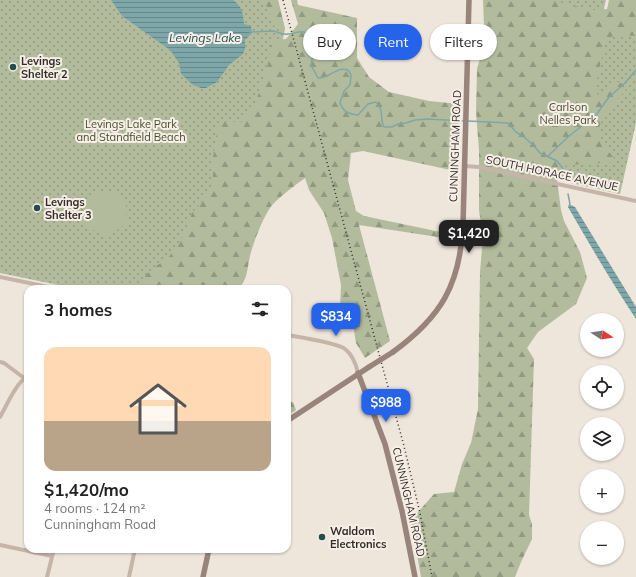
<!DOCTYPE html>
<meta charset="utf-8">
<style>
:root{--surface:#fff;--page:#f2f2f2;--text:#222;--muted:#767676;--line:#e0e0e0;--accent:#2563eb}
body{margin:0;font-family:Mulish,sans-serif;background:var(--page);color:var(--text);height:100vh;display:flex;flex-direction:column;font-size:15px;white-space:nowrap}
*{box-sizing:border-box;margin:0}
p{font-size:13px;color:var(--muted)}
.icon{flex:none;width:22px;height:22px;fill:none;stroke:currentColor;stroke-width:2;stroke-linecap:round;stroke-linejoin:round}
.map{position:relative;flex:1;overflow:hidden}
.panel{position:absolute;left:24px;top:285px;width:267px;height:268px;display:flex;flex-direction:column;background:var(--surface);border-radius:12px;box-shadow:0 1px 3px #0004}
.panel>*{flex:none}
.banner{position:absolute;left:303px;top:24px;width:273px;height:36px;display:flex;gap:8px}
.needle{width:26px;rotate:102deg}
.fabs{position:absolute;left:580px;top:313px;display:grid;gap:8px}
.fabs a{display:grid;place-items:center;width:44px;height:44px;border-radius:50%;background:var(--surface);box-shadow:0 1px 3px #0004;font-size:20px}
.price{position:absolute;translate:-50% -34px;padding:0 9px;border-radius:8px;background:var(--accent);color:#fff;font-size:13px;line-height:26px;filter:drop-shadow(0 1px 2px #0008)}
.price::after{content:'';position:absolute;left:50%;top:24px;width:12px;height:9px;margin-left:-6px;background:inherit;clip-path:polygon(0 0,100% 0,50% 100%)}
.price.current{background:#222;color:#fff}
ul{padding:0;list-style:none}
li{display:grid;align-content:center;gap:8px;height:212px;padding:0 20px}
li+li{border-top:1px solid var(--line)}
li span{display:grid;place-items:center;height:124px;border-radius:12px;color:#555}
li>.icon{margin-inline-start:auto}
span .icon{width:72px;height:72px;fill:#fffc;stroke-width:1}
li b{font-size:17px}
h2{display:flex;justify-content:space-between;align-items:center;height:48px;padding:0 20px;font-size:17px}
.chip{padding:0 14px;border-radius:18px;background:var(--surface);box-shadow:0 1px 3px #0004;font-size:14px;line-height:36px}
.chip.current{background:var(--accent);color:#fff}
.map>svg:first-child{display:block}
.green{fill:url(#green-dots)}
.forest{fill:url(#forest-firs)}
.pitch{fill:#b2bc9d}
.water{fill:url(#water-rules)}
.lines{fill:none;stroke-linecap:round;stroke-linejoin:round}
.stream{stroke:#7da7a8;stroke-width:1.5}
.street{stroke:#c5b5a8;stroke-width:4}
.secondary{stroke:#98847a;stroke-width:5.5}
.rail{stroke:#332b27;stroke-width:1.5;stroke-dasharray:1 3;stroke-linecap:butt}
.secondary-bridge{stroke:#98847a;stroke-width:5.5}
.poi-dot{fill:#224d4f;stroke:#f7efe7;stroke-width:1.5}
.labels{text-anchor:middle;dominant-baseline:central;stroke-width:4;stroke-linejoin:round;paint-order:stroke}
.poi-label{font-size:11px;font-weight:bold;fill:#332b27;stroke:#f7efe7;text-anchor:start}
.park-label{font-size:11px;fill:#434e2e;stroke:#f7efe7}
.street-label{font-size:11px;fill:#332b27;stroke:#f7efe7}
.water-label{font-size:12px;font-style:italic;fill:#224d4f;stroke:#f7efe7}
</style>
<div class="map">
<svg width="636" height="577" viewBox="0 0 636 577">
<defs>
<pattern id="green-dots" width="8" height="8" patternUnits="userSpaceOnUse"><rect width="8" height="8" fill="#b2bc9d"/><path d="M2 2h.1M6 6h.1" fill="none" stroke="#919980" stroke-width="1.8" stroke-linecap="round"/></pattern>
<pattern id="forest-firs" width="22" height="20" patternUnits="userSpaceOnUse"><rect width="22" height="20" fill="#b2bc9d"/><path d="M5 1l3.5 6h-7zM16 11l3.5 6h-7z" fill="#919980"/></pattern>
<pattern id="water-rules" width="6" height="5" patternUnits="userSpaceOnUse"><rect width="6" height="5" fill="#7da7a8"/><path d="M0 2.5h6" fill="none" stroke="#678889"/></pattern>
</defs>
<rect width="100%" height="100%" fill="#eee5db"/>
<g class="green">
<polygon points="0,0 278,0 285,29 230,289 77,289 0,273"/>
<polygon points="506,0 606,0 603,13 636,20 636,123 620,194 500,167"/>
</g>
<g class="forest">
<polygon points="264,0 278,0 285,29 282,31 275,28"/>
<path d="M291 0H297L298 5 357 18V58L369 77 389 92 429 101 460 104 455 171 363 151 351 153 348 180 356 211 364 216 455 235 451 239 359 225 390 341 365 358 356 343 353 324 340 309 341 285 332 238 324 213 309 190 305 178C297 184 275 200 270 208 263 218 253 243 250 256 247 268 248 280 238 289H141L142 279 153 268 167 259 177 247 189 223 192 213 213 189V157L218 123 230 121 241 123 255 104 267 69 272 40 286 39 298 24Z"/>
<path d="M483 0H547L593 10 607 9 609 0H636V36L616 35 606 39 595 88 597 95 605 90 614 81 629 86C621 96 598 119 599 132 600 143 610 153 617 162L567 165 556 172 561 210 564 221 580 252 587 278 576 304 538 332 527 348 534 359 529 515 532 524V539L521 562 515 577H421L411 520 434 494 454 492 462 464 471 443 478 409 480 272 483 237 479 210V150L476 112 477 69 484 45V26Z"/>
<polygon points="287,401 293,402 296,410 287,416"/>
</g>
<polygon class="pitch" points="117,192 126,206 127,223 107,237 80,223 79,218 94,193"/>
<g class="water">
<path d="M111 0H233C242 6 243 13 244 24L251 26 252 33 245 40V49L243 54 229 65 217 82 206 88H201L193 85 181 74 179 63 170 50 122 16Z"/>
<path d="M569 204 575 207 636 307V319C612 283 590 245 568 207Z"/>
</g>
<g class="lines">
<g class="stream">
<path d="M250 32C258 32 265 31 273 31 278 32 283 35 288 34 294 34 298 31 304 32 323 33 325 47 312 59L311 65 318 78C329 79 336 66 348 70L351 75 350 85 344 91 340 103C343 112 349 114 358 115L368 104 376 102C385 111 379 118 384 127H392L398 124 406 123 415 120 428 119 464 121"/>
<polyline points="468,121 508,123 516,132 524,137 534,146 540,153 557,161 568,175 568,181"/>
<polyline points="548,156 569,136 596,115 609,97 624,84 636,70"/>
<polyline points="568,194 570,204"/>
</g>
<g class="street">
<polyline points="464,166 479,167 636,201"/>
<polyline points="0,277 58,289"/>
<path d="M287 335C298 337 338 343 345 349 353 355 356 364 358 373"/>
<polyline points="0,362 4,363 24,378"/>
<path d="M0 417C8 403 15 385 28 375"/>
<polyline points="0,545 52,556"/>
<polyline points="47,577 54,549"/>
<polyline points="129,577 135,549"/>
</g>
<g class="secondary">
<path d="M393 352C441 317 460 285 463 225L469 0"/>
<polyline points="358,373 385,444 402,511 415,577"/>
<polyline points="287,421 369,367"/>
<polyline points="203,577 209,549"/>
</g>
<polyline class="rail" points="283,0 404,446 420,513 432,577"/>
<polyline class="secondary-bridge" points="369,367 393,352"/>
</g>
<g class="poi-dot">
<circle cx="13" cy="67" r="4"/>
<circle cx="37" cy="208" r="4"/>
<circle cx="322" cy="537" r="4"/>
</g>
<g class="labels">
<g class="poi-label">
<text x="21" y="61">Levings<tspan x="21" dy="13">Shelter 2</tspan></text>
<text x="45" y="202">Levings<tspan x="45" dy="13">Shelter 3</tspan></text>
<text x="330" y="531">Waldom<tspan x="330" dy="13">Electronics</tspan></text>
</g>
<g class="park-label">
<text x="568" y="107">Carlson<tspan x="568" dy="13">Nelles Park</tspan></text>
<text x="131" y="124">Levings Lake Park<tspan x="131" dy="13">and Standfield Beach</tspan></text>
</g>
<g class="street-label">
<text transform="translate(455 146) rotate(-88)">CUNNINGHAM ROAD</text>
<text transform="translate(552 173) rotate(12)">SOUTH HORACE AVENUE</text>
<text transform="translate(409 502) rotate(77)">CUNNINGHAM ROAD</text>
</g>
<g class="water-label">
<text x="205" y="37">Levings Lake</text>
</g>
</g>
</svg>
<div class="fabs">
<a><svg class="needle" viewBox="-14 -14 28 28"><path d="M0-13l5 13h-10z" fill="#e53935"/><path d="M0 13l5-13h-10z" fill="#767676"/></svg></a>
<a><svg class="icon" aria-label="locate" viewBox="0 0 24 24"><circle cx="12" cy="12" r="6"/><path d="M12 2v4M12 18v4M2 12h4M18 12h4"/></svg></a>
<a><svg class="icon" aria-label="layers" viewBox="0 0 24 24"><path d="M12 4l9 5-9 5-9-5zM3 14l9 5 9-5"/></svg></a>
<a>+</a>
<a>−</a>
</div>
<b class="price current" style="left:469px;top:254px">$1,420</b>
<b class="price" style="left:336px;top:337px">$834</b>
<b class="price" style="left:386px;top:423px">$988</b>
<div class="banner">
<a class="chip">Buy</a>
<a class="chip current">Rent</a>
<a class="chip">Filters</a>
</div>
<section class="panel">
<h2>3 homes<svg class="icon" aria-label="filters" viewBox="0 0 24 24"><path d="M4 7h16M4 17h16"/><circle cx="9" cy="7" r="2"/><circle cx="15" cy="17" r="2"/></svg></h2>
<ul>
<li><span style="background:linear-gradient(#ffd9b3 60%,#b9a48a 0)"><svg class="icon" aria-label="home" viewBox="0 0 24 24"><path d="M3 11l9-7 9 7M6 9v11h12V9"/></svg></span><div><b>$1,420/mo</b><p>4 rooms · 124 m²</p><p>Cunningham Road</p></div></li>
</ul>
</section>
</div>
